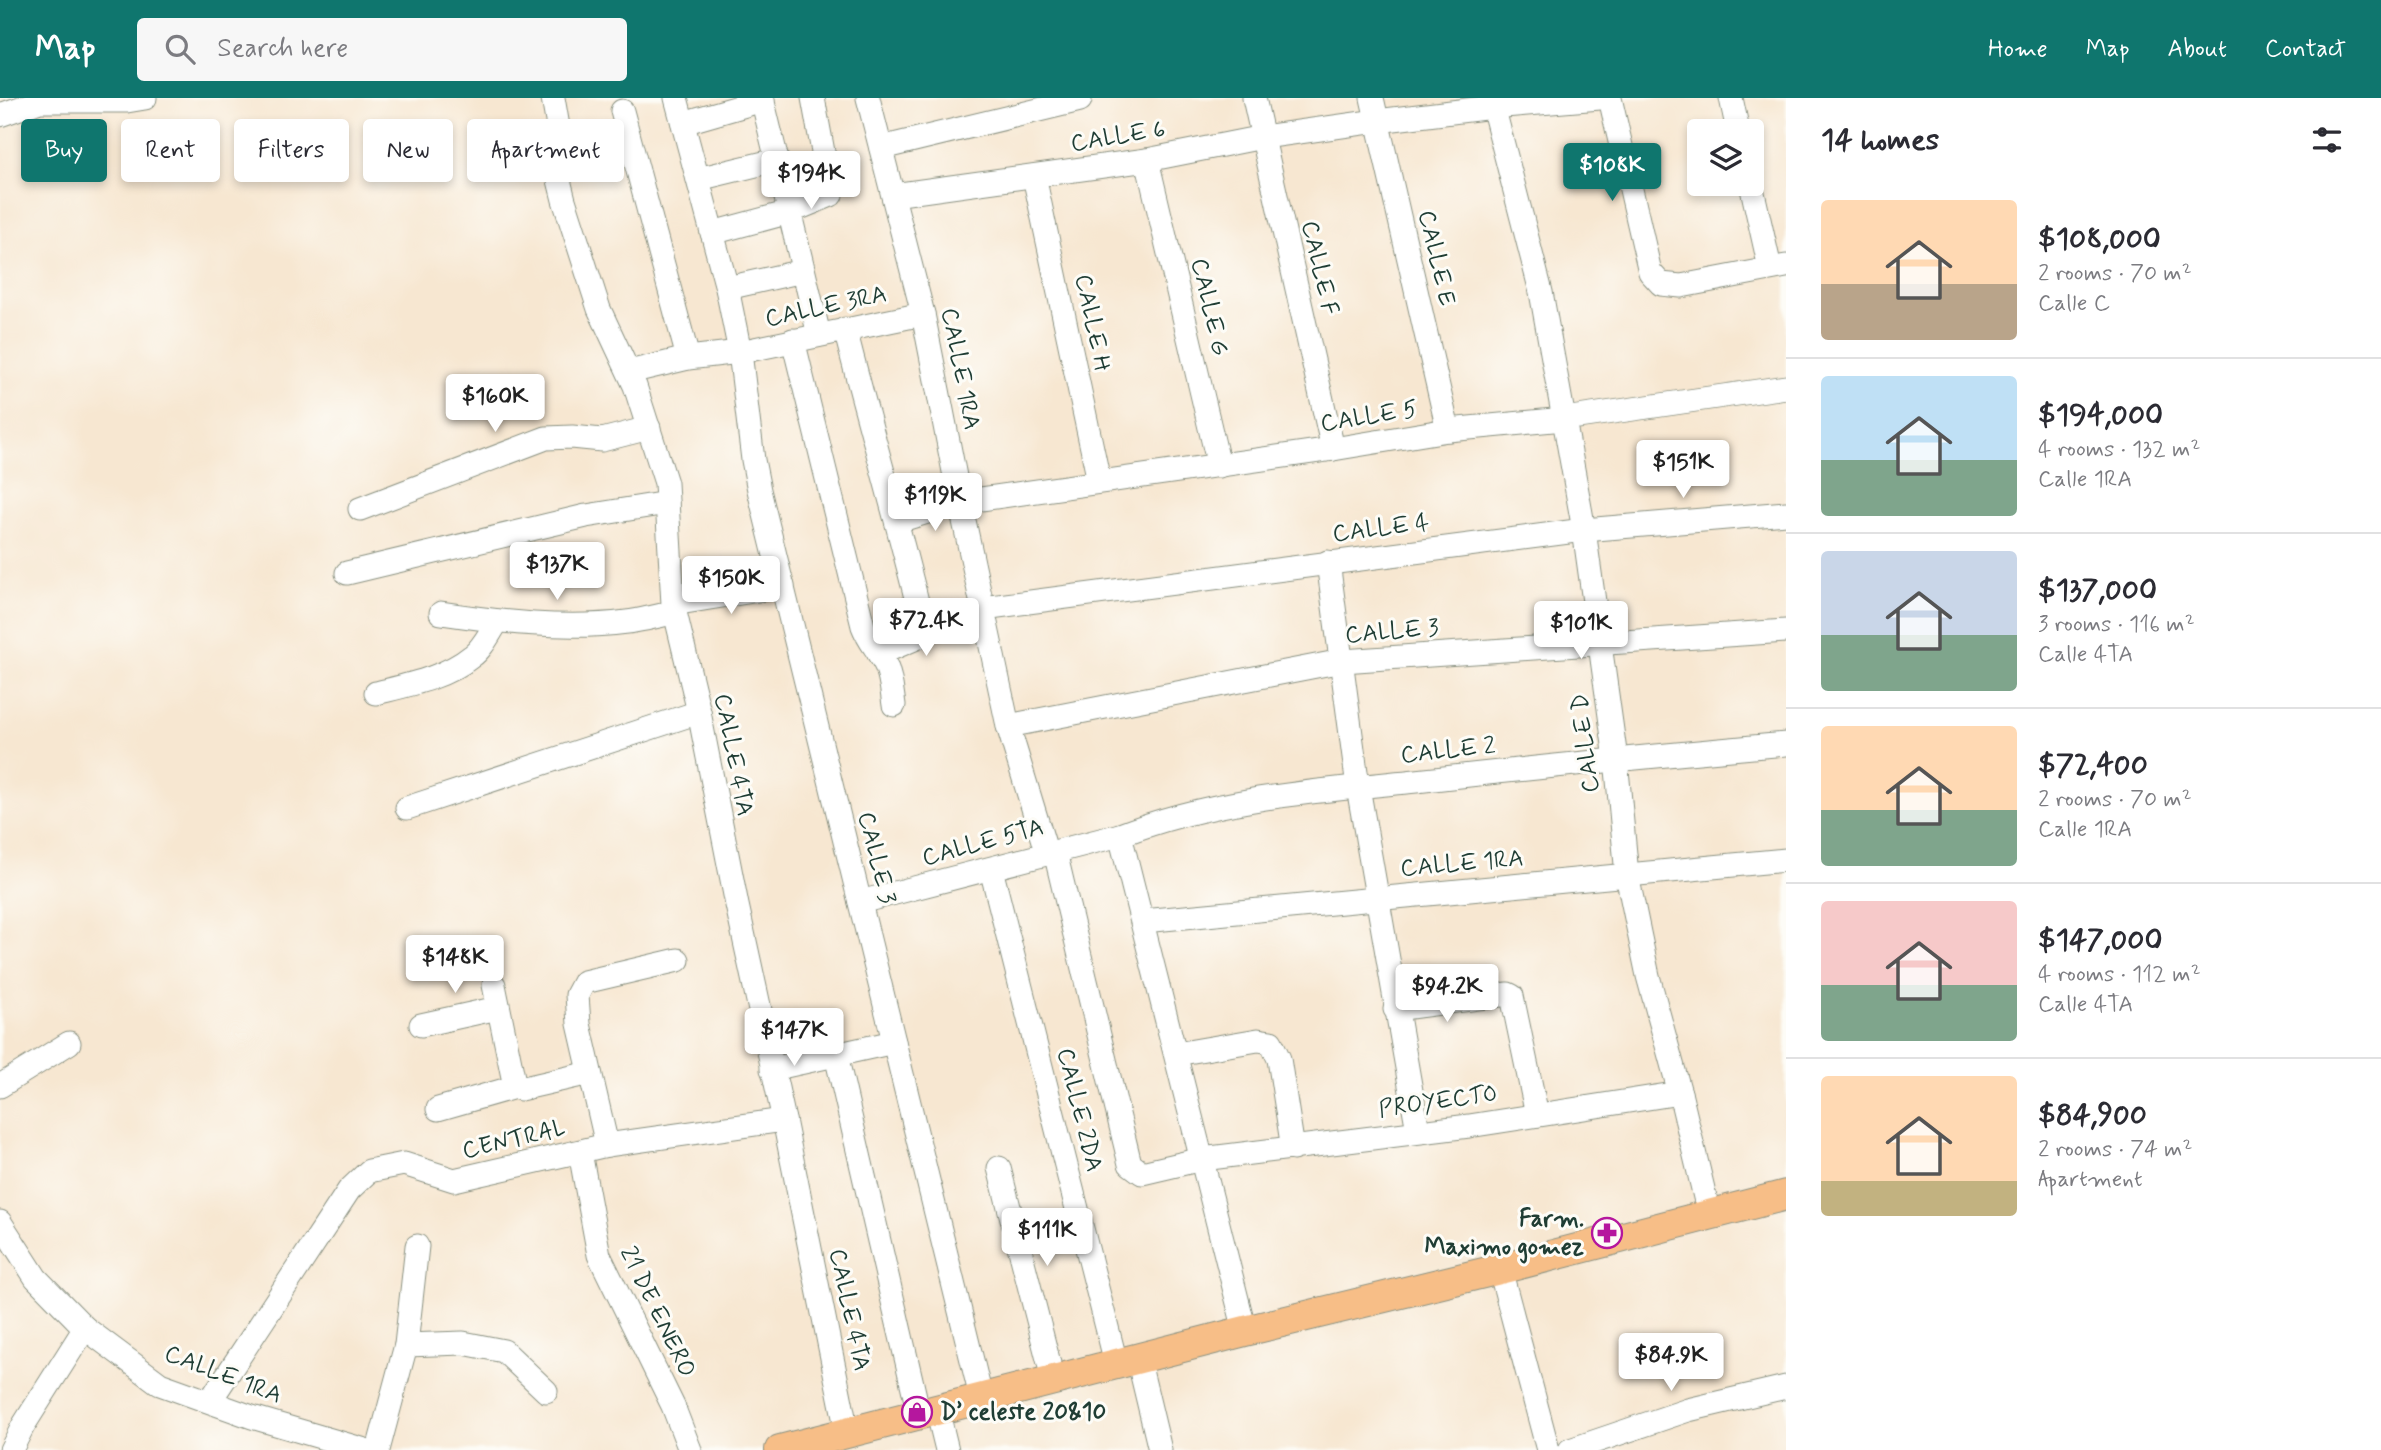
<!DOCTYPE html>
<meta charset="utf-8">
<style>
:root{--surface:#fff;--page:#f7f7f7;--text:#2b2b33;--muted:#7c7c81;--line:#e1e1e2;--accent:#0f766e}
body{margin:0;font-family:Mynerve,sans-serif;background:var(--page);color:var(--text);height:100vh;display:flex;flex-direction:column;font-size:26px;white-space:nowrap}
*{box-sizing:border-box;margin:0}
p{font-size:23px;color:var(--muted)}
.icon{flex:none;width:38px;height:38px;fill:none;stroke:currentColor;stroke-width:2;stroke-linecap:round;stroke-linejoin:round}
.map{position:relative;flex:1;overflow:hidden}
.side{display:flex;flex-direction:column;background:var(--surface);width:595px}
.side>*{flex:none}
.banner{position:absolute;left:21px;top:21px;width:665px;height:63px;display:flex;gap:14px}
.tools{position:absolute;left:1687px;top:21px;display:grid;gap:14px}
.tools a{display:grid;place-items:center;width:77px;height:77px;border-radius:7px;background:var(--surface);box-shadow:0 4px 10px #0003;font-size:35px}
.price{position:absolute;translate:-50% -60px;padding:0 16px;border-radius:7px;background:#fff;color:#222;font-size:23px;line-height:46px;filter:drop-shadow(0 2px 4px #0008)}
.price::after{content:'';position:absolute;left:50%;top:42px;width:21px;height:16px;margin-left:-10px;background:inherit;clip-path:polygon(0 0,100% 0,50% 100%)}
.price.selected{background:var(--accent);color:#fff}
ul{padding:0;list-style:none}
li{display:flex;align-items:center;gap:21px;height:175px;padding:0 35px}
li+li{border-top:2px solid var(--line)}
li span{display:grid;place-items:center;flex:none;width:196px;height:140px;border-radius:7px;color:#555}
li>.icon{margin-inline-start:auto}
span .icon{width:84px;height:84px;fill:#fffc;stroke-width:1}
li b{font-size:30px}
h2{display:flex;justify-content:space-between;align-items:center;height:84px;padding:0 35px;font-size:30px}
.chip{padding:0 24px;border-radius:7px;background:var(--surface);box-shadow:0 4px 10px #0003;font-size:24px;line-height:63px}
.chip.selected{background:var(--accent);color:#fff}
header{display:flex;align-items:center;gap:42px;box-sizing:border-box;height:98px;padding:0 35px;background:var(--accent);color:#fff}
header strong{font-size:33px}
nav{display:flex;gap:38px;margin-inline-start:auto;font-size:24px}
.search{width:490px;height:63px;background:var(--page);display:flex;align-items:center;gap:18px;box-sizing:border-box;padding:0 24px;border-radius:7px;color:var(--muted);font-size:26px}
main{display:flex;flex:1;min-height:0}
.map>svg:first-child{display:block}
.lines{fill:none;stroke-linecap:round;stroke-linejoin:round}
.minor-casing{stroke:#8b9282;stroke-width:25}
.major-casing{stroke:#8b9282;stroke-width:32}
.minor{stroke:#fff;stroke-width:23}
.major{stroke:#f7be87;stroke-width:30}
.labels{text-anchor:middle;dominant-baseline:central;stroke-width:6;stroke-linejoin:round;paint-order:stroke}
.street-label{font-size:24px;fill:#1f3d34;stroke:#fdfcf7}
.poi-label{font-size:24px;font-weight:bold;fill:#1f3d34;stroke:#fdfcf7;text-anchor:end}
</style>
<header>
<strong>Map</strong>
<div class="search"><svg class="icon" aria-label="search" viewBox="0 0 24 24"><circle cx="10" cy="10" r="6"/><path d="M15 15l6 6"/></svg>Search here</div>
<nav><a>Home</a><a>Map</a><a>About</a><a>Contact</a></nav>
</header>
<main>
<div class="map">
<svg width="1786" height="1352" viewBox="0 0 1786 1352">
<rect width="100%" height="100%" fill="#fdfcf7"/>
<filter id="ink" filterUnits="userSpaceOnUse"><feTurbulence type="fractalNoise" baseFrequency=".0143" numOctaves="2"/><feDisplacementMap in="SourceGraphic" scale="14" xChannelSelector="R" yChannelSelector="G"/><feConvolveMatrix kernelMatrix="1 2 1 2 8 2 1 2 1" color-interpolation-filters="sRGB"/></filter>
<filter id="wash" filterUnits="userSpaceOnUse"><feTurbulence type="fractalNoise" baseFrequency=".00686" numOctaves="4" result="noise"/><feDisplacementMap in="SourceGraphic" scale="28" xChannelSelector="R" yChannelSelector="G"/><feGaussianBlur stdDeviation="1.57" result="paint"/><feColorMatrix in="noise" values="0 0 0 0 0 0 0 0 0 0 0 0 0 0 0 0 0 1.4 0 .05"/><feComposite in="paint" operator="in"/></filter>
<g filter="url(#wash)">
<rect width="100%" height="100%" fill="#f7e7d1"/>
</g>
<g filter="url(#ink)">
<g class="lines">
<g class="minor-casing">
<g id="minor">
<polyline points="553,0 560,40 556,70 564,102 599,211 635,288 666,385 673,506 699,614 737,807 784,1022 847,1334"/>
<polyline points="676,0 727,190 740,254 753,362 759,392 981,1299"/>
<polyline points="762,0 819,237"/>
<polyline points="868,0 923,216 960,404 1008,628 1047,756"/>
<polyline points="1254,0 1333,351"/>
<polyline points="1372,0 1448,332"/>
<polyline points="1491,0 1541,194 1584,432 1616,661 1627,777 1648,878 1680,995 1709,1116"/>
<polyline points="1610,0 1650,174 1661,186 1681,188 1786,168"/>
<polyline points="1731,0 1738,33"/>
<polyline points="622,13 688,260"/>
<polyline points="0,17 40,3 127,3 145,0"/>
<polyline points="683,25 763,2"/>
<polyline points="881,50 1080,2"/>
<polyline points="1147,62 1219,368"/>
<polyline points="1034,78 1099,383"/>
<polyline points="698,81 777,62"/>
<polyline points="1751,86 1770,170"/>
<polyline points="893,97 1147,62 1263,39 1377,23 1493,9 1600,0"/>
<polyline points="712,135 790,114 831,97 813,0"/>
<polyline points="727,190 803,173"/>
<path d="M845 231C870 330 899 428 923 528V533L919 539 879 556"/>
<path d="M793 242 863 528C869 544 879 553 886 568 891 579 892 594 894 607"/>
<polyline points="629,274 688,260 740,254 923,216"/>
<polyline points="360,411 546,340 572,339 602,342 649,330"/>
<polyline points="898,423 960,404 1333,351 1448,332 1564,321 1786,289"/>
<polyline points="1328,464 1358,689 1418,1033"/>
<polyline points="347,475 586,418 667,405"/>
<polyline points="673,506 783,488"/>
<polyline points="983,510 1584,432 1786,415"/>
<path d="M441 515C501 524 565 532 627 524 643 522 659 518 675 514"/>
<path d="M376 595C408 587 445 580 472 558 483 550 490 534 498 523"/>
<polyline points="1008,628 1342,563 1786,533"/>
<polyline points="407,710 699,614"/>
<polyline points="1120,737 1245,1233"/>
<polyline points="1055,754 1130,1066 1142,1075 1202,1061 1469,1028 1680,995"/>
<polyline points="991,771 1116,1265"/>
<path d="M860 804 1120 737C1215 700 1316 693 1416 683 1539 669 1663 657 1786 646"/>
<polyline points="1143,823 1786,762"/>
<polyline points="494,887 515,989 520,991 590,975"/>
<polyline points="1395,911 1508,896 1512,898 1537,1017"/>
<polyline points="421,927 498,910"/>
<polyline points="1176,956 1258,942 1271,944 1279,961 1293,1051"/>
<polyline points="836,957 919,1316"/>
<polyline points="772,971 894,944"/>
<polyline points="0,988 69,945"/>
<polyline points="438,1011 515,989"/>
<polyline points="607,1047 579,926 577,897 584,884 678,862"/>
<polyline points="580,1054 599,1157 673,1308 690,1352"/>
<polyline points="999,1070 1053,1281"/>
<polyline points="0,1124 36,1180 85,1230 160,1286 252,1319 365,1352"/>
<polyline points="1500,1171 1548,1352"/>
<polyline points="406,1247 463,1245 504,1253 546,1293"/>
<polyline points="1138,1260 1160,1352"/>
<polyline points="210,1303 349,1092 369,1073 404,1066 454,1082 607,1047 784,1022"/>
<polyline points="937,1311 947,1352"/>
<polyline points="11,1352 23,1328 85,1230"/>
<polyline points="378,1352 406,1247 417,1148"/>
<polyline points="1570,1352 1688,1312 1786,1289"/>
</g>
</g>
<g class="major-casing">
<polyline id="major" points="780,1352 1245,1233 1500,1171 1786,1097"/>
</g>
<use href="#minor" class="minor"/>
<use href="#major" class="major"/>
</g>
</g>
<defs>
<g id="pharmacy-ring" transform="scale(1.575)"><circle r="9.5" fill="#fdfcf7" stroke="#b5179e" stroke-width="1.5"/><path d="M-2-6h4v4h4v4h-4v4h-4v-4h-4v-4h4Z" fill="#b5179e"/></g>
<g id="shop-ring" transform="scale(1.575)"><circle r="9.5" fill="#fdfcf7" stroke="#b5179e" stroke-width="1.5"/><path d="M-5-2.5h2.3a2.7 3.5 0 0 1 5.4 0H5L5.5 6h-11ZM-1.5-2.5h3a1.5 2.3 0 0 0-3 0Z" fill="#b5179e"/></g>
</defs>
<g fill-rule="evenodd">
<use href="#pharmacy-ring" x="1607" y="1135"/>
<use href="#shop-ring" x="917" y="1314"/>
</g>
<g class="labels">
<g class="street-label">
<text transform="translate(1118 39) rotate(-9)">CALLE 6</text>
<text transform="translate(1436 160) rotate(77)">CALLE E</text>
<text transform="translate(1319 170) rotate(77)">CALLE F</text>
<text transform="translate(826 209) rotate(-12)">CALLE 3RA</text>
<text transform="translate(1209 209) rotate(77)">CALLE G</text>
<text transform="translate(1092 225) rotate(78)">CALLE H</text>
<text transform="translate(960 271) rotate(79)">CALLE 1RA</text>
<text transform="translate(1369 319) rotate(-9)">CALLE 5</text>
<text transform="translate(1381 431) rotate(-7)">CALLE 4</text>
<text transform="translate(1392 534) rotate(-5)">CALLE 3</text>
<text transform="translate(1586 645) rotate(-97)">CALLE D</text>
<text transform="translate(1448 653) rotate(-6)">CALLE 2</text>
<text transform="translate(733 657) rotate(79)">CALLE 4TA</text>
<text transform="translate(983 745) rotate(-15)">CALLE 5TA</text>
<text transform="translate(876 760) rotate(76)">CALLE 3</text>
<text transform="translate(1462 766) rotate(-5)">CALLE 1RA</text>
<text transform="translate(1438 1004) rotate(-8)">PROYECTO</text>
<text transform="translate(1079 1012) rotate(76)">CALLE 2DA</text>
<text transform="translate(514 1042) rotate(-13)">CENTRAL</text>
<text transform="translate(849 1212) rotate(78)">CALLE 4TA</text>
<text transform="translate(657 1214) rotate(64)">21 DE ENERO</text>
<text transform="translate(223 1277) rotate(21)">CALLE 1RA</text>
</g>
<g class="poi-label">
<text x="1584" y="1121">Farm.<tspan x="1584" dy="28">Maximo gomez</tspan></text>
<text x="940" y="1314" text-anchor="start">D’ celeste 20&amp;10</text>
</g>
</g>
</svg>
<div class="tools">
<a><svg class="icon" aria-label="layers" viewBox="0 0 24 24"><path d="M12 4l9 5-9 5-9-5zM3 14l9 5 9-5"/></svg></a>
</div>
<b class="price selected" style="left:1612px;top:105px">$108K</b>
<b class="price" style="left:811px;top:113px">$194K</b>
<b class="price" style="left:495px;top:336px">$160K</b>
<b class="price" style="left:1683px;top:402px">$151K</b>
<b class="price" style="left:935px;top:435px">$119K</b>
<b class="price" style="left:557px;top:504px">$137K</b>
<b class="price" style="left:731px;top:518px">$150K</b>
<b class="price" style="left:926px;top:560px">$72.4K</b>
<b class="price" style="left:1581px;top:563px">$101K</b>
<b class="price" style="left:455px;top:897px">$148K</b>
<b class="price" style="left:1447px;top:926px">$94.2K</b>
<b class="price" style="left:794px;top:970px">$147K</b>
<b class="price" style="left:1047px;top:1170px">$111K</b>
<b class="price" style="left:1671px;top:1295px">$84.9K</b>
<div class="banner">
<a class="chip selected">Buy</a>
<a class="chip">Rent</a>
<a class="chip">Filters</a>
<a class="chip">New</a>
<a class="chip">Apartment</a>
</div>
</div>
<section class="side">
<h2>14 homes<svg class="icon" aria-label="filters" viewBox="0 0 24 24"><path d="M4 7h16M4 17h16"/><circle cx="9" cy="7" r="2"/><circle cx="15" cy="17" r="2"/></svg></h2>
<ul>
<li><span style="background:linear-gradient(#ffd9b3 60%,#b9a48a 0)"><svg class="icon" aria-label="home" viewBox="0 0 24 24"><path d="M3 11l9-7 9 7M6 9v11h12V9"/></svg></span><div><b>$108,000</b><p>2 rooms · 70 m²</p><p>Calle C</p></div></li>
<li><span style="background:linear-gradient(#bfe0f5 60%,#7fa58c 0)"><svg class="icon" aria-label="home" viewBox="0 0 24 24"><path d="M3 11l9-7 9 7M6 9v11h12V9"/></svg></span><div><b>$194,000</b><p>4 rooms · 132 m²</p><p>Calle 1RA</p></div></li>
<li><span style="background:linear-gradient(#c9d6e8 60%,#7fa58c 0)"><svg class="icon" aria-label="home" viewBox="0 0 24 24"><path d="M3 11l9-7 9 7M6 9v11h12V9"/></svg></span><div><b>$137,000</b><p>3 rooms · 116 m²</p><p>Calle 4TA</p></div></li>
<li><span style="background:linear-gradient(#ffd9b3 60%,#7fa58c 0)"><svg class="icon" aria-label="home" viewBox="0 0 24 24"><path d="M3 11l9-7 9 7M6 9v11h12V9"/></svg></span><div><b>$72,400</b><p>2 rooms · 70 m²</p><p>Calle 1RA</p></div></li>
<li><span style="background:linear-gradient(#f6c9c9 60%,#7fa58c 0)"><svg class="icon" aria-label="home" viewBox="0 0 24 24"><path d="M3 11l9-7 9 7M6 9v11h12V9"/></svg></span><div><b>$147,000</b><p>4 rooms · 112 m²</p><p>Calle 4TA</p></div></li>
<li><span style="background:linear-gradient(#ffd9b3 75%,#c2b280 0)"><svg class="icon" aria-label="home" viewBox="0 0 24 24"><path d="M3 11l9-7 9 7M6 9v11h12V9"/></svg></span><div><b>$84,900</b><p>2 rooms · 74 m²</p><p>Apartment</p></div></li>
</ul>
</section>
</main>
